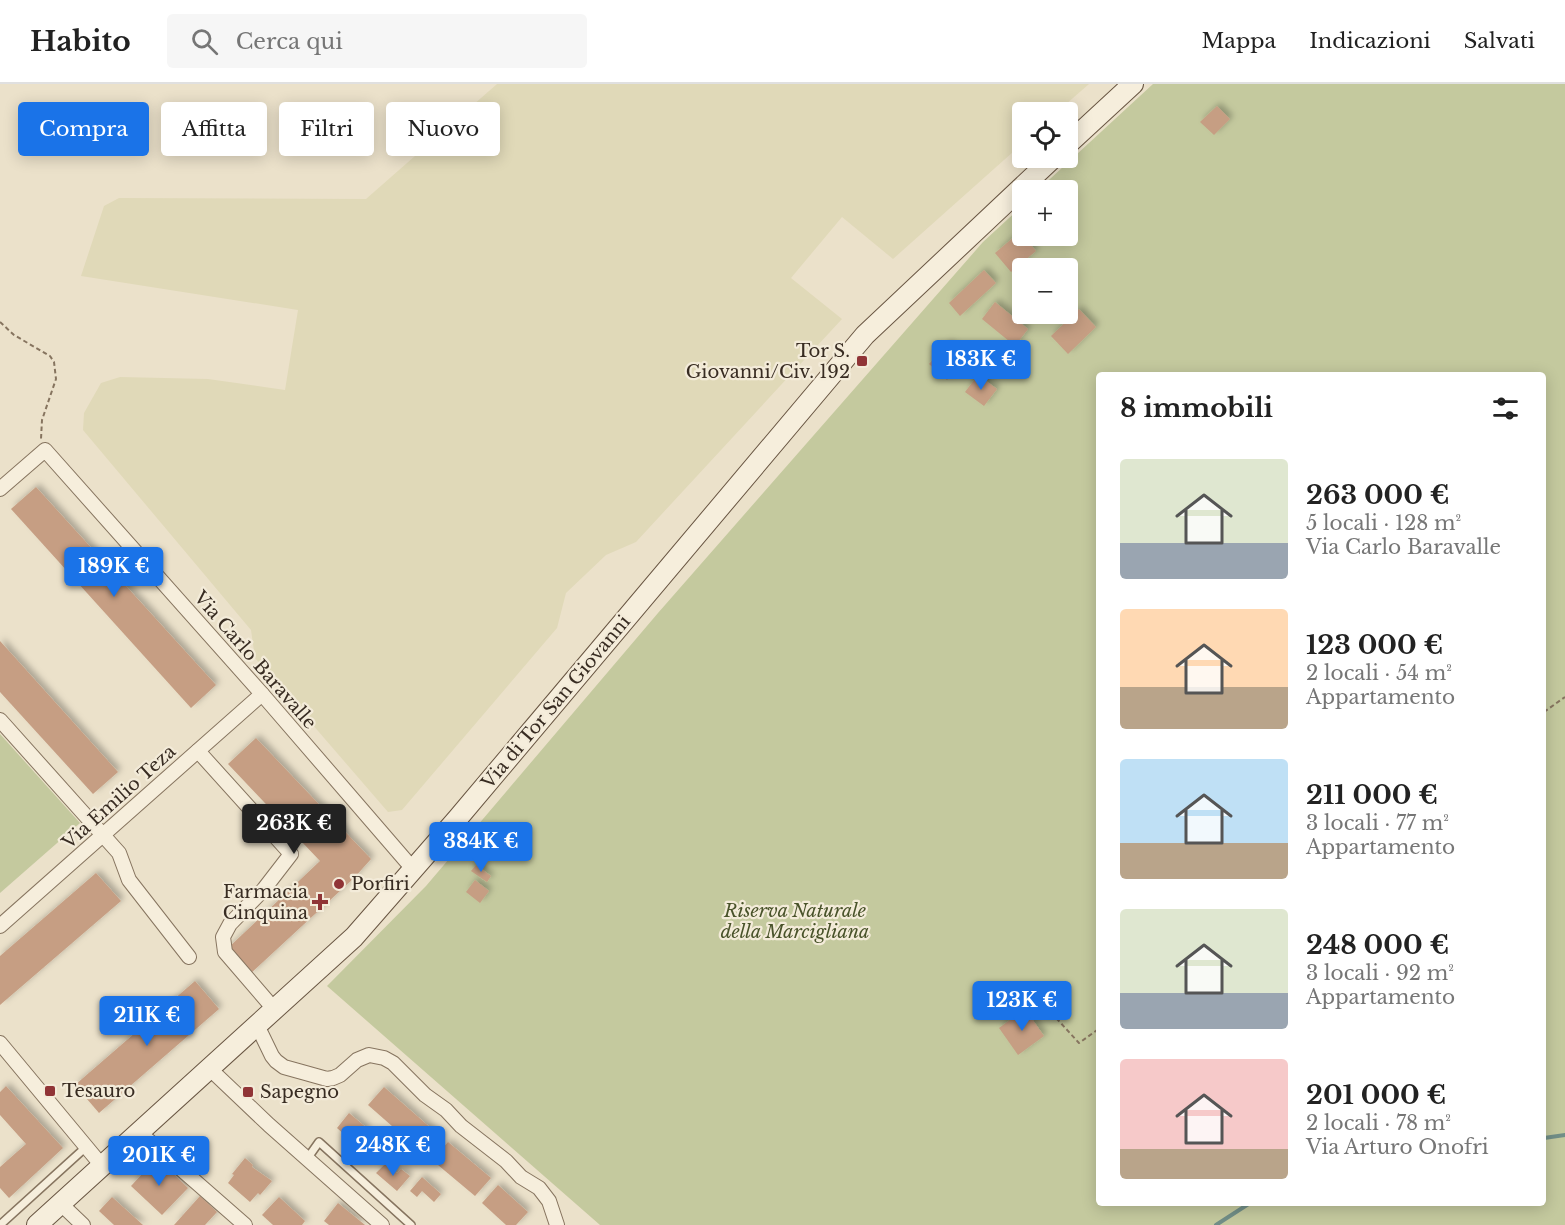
<!DOCTYPE html>
<html lang="it">
<meta charset="utf-8">
<style>
:root{--surface:#fff;--page:#f6f6f6;--text:#222;--muted:#767676;--line:#e0e0e0;--accent:#1a73e8}
body{margin:0;font-family:"Libre Baskerville",serif;background:var(--page);color:var(--text);height:100vh;display:flex;flex-direction:column;font-size:22px;white-space:nowrap}
*{box-sizing:border-box;margin:0}
p{font-size:20px;color:var(--muted)}
.icon{flex:none;width:33px;height:33px;fill:none;stroke:currentColor;stroke-width:2;stroke-linecap:round;stroke-linejoin:round}
.map{position:relative;flex:1;overflow:hidden}
.drawer{position:absolute;left:1096px;top:288px;width:450px;height:834px;display:flex;flex-direction:column;background:var(--surface);border-radius:6px;box-shadow:0 3px 15px #0003}
.drawer>*{flex:none}
.banner{position:absolute;left:18px;top:18px;width:570px;height:54px;display:flex;gap:12px}
.tools{position:absolute;left:1012px;top:18px;display:grid;gap:12px}
.tools a{display:grid;place-items:center;width:66px;height:66px;border-radius:6px;background:var(--surface);box-shadow:0 3px 15px #0003;font-size:30px}
.price{position:absolute;translate:-50% -51px;padding:0 14px;border-radius:6px;background:var(--accent);color:#fff;font-size:20px;line-height:39px;filter:drop-shadow(0 2px 3px #0008)}
.price::after{content:'';position:absolute;left:50%;top:36px;width:18px;height:14px;margin-left:-9px;background:inherit;clip-path:polygon(0 0,100% 0,50% 100%)}
.price.selected{background:#222;color:#fff}
ul{padding:0;list-style:none}
li{display:flex;align-items:center;gap:18px;height:150px;padding:0 24px}
li span{display:grid;place-items:center;flex:none;width:168px;height:120px;border-radius:6px;color:#555}
li>.icon{margin-inline-start:auto}
span .icon{width:72px;height:72px;fill:#fffc;stroke-width:1}
li b{font-size:26px}
h2{display:flex;justify-content:space-between;align-items:center;height:72px;padding:0 24px;font-size:26px}
.tag{padding:0 21px;border-radius:6px;background:var(--surface);box-shadow:0 3px 15px #0003;font-size:21px;line-height:54px}
.tag.selected{background:var(--accent);color:#fff}
header{display:flex;align-items:center;gap:36px;box-sizing:border-box;height:84px;padding:0 30px;background:var(--surface);border-bottom:2px solid var(--line)}
header strong{font-size:28px}
nav{display:flex;gap:33px;margin-inline-start:auto;font-size:21px}
.search{width:420px;height:54px;background:var(--page);display:flex;align-items:center;gap:15px;box-sizing:border-box;padding:0 21px;border-radius:6px;color:var(--muted);font-size:22px}
.map>svg:first-child{display:block}
.farmland{fill:#e0d9b8}
.green{fill:#c4c99e;fill-rule:evenodd}
.lines{fill:none;stroke-linecap:round;stroke-linejoin:round}
.stream{stroke:#718e87;stroke-width:4}
.building{fill:#c69e83;filter:url(#shadow)}
.lane-casing{stroke:#86745f;stroke-width:10}
.street-casing{stroke:#86745f;stroke-width:16}
.secondary-casing{stroke:#685542;stroke-width:22}
.path{stroke:#86745f;stroke-width:2;stroke-dasharray:4.5 3;stroke-linecap:butt}
.lane{stroke:#f6eedc;stroke-width:7}
.street{stroke:#f6eedc;stroke-width:14}
.secondary{stroke:#f6eedc;stroke-width:20}
.poi-dot{fill:#903436;stroke:#f3ebd9;stroke-width:2}
.labels{text-anchor:middle;dominant-baseline:central;stroke-width:4.5;stroke-linejoin:round;paint-order:stroke}
.poi-label{font-size:18px;fill:#382c22;stroke:#f3ebd9;text-anchor:start}
.street-label{font-size:18px;fill:#382c22;stroke:#f3ebd9}
.park-label{font-size:18px;font-style:italic;fill:#49532a;stroke:#f3ebd9}
</style>
<header>
<strong>Habito</strong>
<div class="search"><svg class="icon" aria-label="search" viewBox="0 0 24 24"><circle cx="10" cy="10" r="6"/><path d="M15 15l6 6"/></svg>Cerca qui</div>
<nav><a>Mappa</a><a>Indicazioni</a><a>Salvati</a></nav>
</header>
<div class="map">
<svg width="1565" height="1141" viewBox="0 0 1565 1141">
<defs>
<filter id="shadow"><feDropShadow dx="3.5" dy="-3.5" stdDeviation="3" flood-color="#0004"/></filter>
</defs>
<rect width="100%" height="100%" fill="#ebe1ca"/>
<polygon class="farmland" points="497,0 1089,0 1057,28 1023,28 1023,59 893,175 842,133 791,194 842,235 636,458 606,471 566,509 557,544 402,726 388,728 255,574 251,546 83,346 84,329 101,299 120,293 208,295 285,306 298,226 81,192 104,122 119,114 366,115"/>
<g class="green">
<path d="M1153 0H1565V1141H600L327 902 426 802 658 529 983 158 1023 121V152H1068V106H1038ZM1023 184H1068V230H1023ZM1100 291H1544V1119H1100Z"/>
<polygon points="0,650 80,739 0,809"/>
</g>
<g class="lines">
<g class="stream">
<polyline points="1544,1054 1565,1051"/>
<polyline points="1216,1141 1250,1119"/>
</g>
</g>
<g class="building">
<polygon points="1217,22 1230,35 1214,51 1200,38"/>
<polygon points="1020,148 1036,167 1011,188 995,169"/>
<polygon points="984,186 996,199 960,232 949,219"/>
<polygon points="995,218 1028,245 1015,262 982,235"/>
<polygon points="1079,225 1096,243 1068,270 1051,252"/>
<polygon points="948,259 966,276 947,296 929,280"/>
<polygon points="978,291 997,305 984,322 965,308"/>
<polygon points="36,403 216,601 191,624 11,425"/>
<polygon points="0,557 118,688 93,710 0,608"/>
<polygon points="256,654 371,775 354,794 250,890 227,865 320,777 228,680"/>
<polygon points="491,745 509,763 498,773 491,766 481,776 470,766"/>
<polygon points="476,781 491,792 487,798 471,787"/>
<polygon points="96,789 121,817 0,921 0,872"/>
<polygon points="475,796 489,807 480,819 466,808"/>
<polygon points="195,897 219,925 99,1029 75,1001"/>
<polygon points="1025,925 1044,952 1018,971 999,944"/>
<polygon points="6,1002 63,1064 9,1114 0,1104 0,1083 26,1060 0,1031 0,1008"/>
<polygon points="384,1003 441,1053 425,1071 368,1021"/>
<polygon points="349,1029 368,1045 358,1056 351,1050 347,1053 337,1044"/>
<polygon points="448,1058 491,1094 475,1112 432,1076"/>
<polygon points="157,1074 188,1104 162,1131 131,1102"/>
<polygon points="245,1074 253,1081 252,1083 272,1097 260,1111 258,1109 250,1118 228,1099 234,1091 232,1090"/>
<polygon points="386,1079 397,1089 401,1085 410,1092 397,1107 376,1089"/>
<polygon points="422,1093 441,1110 434,1118 422,1107 417,1113 410,1107"/>
<polygon points="498,1101 528,1128 516,1141 506,1141 482,1119"/>
<polygon points="200,1112 217,1128 205,1141 174,1141"/>
<polygon points="112,1113 143,1141 114,1141 99,1127"/>
<polygon points="279,1113 305,1137 302,1141 273,1141 262,1131"/>
<polygon points="338,1119 365,1141 329,1141 324,1137"/>
</g>
<g class="lines">
<g class="lane-casing">
<g id="lane">
<polyline points="307,1075 319,1058 411,1141"/>
<polyline points="0,1141 86,1063"/>
</g>
</g>
<g class="street-casing">
<g id="street">
<polyline points="0,405 45,366 262,610 413,785"/>
<polyline points="0,636 119,769 129,796 189,873"/>
<polyline points="198,667 291,770 264,805 230,840 223,853 225,868 274,925"/>
<polyline points="0,842 262,610"/>
<polyline points="257,941 272,972 276,977 284,983 302,988 327,995 333,994 340,991 357,976 369,971 384,974 393,979 425,1011 446,1026 461,1042 506,1077 521,1093 539,1104 549,1117 557,1141"/>
<polyline points="0,959 103,1083"/>
<polyline points="210,985 269,1041 382,1141"/>
<polyline points="140,1049 245,1141"/>
<polyline points="61,1120 83,1141"/>
</g>
</g>
<g class="secondary-casing">
<g id="secondary">
<polyline points="1068,60 1133,0"/>
<polyline points="37,1141 354,853 458,734 865,251 1053,74"/>
</g>
</g>
<g class="path">
<polyline points="0,238 14,251 50,272 54,278 56,295 42,336 41,355"/>
<polyline points="1544,628 1565,613"/>
<polyline points="1026,901 1079,959 1100,944"/>
</g>
<use href="#lane" class="lane"/>
<use href="#street" class="street"/>
<use href="#secondary" class="secondary"/>
</g>
<g class="poi-dot">
<rect x="856" y="271" width="12" height="12" rx="3"/>
<circle cx="339" cy="800" r="6"/>
<path d="M317 809h6v6h6v6h-6v6h-6v-6h-6v-6h6z"/>
<rect x="44" y="1001" width="12" height="12" rx="3"/>
<rect x="242" y="1002" width="12" height="12" rx="3"/>
</g>
<g class="labels">
<g class="poi-label">
<text x="850" y="267" text-anchor="end">Tor S.<tspan x="850" dy="21">Giovanni/Civ. 192</tspan></text>
<text x="351" y="800">Porfiri</text>
<text x="308" y="808" text-anchor="end">Farmacia<tspan x="308" dy="21">Cinquina</tspan></text>
<text x="62" y="1007">Tesauro</text>
<text x="260" y="1008">Sapegno</text>
</g>
<g class="street-label">
<text transform="translate(255 576) rotate(49)">Via Carlo Baravalle</text>
<text transform="translate(556 618) rotate(-50)">Via di Tor San Giovanni</text>
<text transform="translate(119 713) rotate(-42)">Via Emilio Teza</text>
</g>
<g class="park-label">
<text x="795" y="827">Riserva Naturale<tspan x="795" dy="21">della Marcigliana</tspan></text>
</g>
</g>
</svg>
<div class="tools">
<a><svg class="icon" aria-label="locate" viewBox="0 0 24 24"><circle cx="12" cy="12" r="6"/><path d="M12 2v4M12 18v4M2 12h4M18 12h4"/></svg></a>
<a>+</a>
<a>−</a>
</div>
<b class="price" style="left:981px;top:307px">183K €</b>
<b class="price" style="left:114px;top:514px">189K €</b>
<b class="price selected" style="left:294px;top:771px">263K €</b>
<b class="price" style="left:481px;top:789px">384K €</b>
<b class="price" style="left:1022px;top:948px">123K €</b>
<b class="price" style="left:147px;top:963px">211K €</b>
<b class="price" style="left:393px;top:1093px">248K €</b>
<b class="price" style="left:159px;top:1103px">201K €</b>
<div class="banner">
<a class="tag selected">Compra</a>
<a class="tag">Affitta</a>
<a class="tag">Filtri</a>
<a class="tag">Nuovo</a>
</div>
<section class="drawer">
<h2>8 immobili<svg class="icon" aria-label="filters" viewBox="0 0 24 24"><path d="M4 7h16M4 17h16"/><circle cx="9" cy="7" r="2"/><circle cx="15" cy="17" r="2"/></svg></h2>
<ul>
<li><span style="background:linear-gradient(#dfe7d0 70%,#9aa5b1 0)"><svg class="icon" aria-label="home" viewBox="0 0 24 24"><path d="M3 11l9-7 9 7M6 9v11h12V9"/></svg></span><div><b>263 000 €</b><p>5 locali · 128 m²</p><p>Via Carlo Baravalle</p></div></li>
<li><span style="background:linear-gradient(#ffd9b3 65%,#b9a48a 0)"><svg class="icon" aria-label="home" viewBox="0 0 24 24"><path d="M3 11l9-7 9 7M6 9v11h12V9"/></svg></span><div><b>123 000 €</b><p>2 locali · 54 m²</p><p>Appartamento</p></div></li>
<li><span style="background:linear-gradient(#bfe0f5 70%,#b9a48a 0)"><svg class="icon" aria-label="home" viewBox="0 0 24 24"><path d="M3 11l9-7 9 7M6 9v11h12V9"/></svg></span><div><b>211 000 €</b><p>3 locali · 77 m²</p><p>Appartamento</p></div></li>
<li><span style="background:linear-gradient(#dfe7d0 70%,#9aa5b1 0)"><svg class="icon" aria-label="home" viewBox="0 0 24 24"><path d="M3 11l9-7 9 7M6 9v11h12V9"/></svg></span><div><b>248 000 €</b><p>3 locali · 92 m²</p><p>Appartamento</p></div></li>
<li><span style="background:linear-gradient(#f6c9c9 75%,#b9a48a 0)"><svg class="icon" aria-label="home" viewBox="0 0 24 24"><path d="M3 11l9-7 9 7M6 9v11h12V9"/></svg></span><div><b>201 000 €</b><p>2 locali · 78 m²</p><p>Via Arturo Onofri</p></div></li>
</ul>
</section>
</div>
